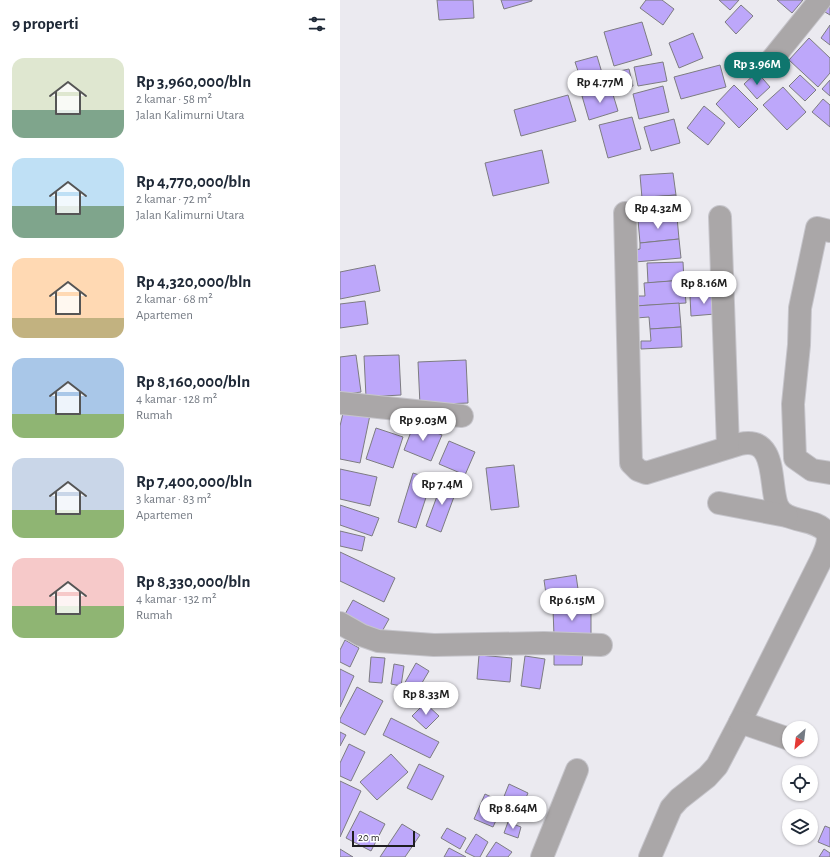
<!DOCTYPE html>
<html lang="id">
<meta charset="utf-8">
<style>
:root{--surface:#fff;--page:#f2f2f3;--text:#1f2937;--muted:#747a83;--accent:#0f766e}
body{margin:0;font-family:"Alegreya Sans",sans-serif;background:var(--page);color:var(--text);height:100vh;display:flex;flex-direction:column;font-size:15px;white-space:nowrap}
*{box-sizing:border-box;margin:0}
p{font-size:13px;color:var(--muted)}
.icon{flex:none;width:22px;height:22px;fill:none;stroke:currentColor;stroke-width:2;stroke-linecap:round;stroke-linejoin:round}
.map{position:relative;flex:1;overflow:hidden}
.sheet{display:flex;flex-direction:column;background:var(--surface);width:340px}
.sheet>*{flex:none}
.needle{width:26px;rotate:208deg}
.fabs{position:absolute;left:442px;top:721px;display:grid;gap:8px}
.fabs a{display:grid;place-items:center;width:36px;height:36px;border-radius:50%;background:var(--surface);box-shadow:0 1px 3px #0004;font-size:20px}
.scale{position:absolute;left:12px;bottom:10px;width:63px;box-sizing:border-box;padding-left:4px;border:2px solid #1f1e20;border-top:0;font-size:11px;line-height:14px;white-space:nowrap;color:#1f1e20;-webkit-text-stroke:3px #fff;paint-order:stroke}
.price{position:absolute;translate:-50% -34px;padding:0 9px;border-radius:14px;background:#fff;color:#222;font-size:13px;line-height:26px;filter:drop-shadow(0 1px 2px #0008)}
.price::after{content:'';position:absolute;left:50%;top:24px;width:12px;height:9px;margin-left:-6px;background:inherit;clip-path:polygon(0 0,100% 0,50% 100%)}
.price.current{background:var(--accent);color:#fff}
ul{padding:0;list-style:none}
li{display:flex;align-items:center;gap:12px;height:100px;padding:0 12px}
li span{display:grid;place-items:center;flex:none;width:112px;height:80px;border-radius:12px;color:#555}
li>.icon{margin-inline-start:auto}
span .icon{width:48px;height:48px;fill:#fffc;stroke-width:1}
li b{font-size:17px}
h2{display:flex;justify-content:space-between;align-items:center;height:48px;padding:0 12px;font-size:17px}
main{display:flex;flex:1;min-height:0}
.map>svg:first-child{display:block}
.building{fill:#bda7fa;stroke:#7d7c81}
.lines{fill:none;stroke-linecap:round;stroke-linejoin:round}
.street-casing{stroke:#c6c5cb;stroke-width:24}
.street{stroke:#aaa7a8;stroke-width:22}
</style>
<main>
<section class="sheet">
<h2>9 properti<svg class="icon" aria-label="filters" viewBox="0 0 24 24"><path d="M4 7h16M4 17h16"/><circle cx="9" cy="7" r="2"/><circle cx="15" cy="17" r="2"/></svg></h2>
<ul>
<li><span style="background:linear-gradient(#dfe7d0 65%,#7fa58c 0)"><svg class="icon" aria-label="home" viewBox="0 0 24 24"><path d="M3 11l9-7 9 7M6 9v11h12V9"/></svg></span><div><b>Rp 3,960,000/bln</b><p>2 kamar · 58 m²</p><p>Jalan Kalimurni Utara</p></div></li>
<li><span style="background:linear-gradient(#bfe0f5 60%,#7fa58c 0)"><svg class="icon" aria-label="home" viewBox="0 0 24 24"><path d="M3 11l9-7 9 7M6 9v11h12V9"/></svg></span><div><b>Rp 4,770,000/bln</b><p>2 kamar · 72 m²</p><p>Jalan Kalimurni Utara</p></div></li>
<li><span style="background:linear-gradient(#ffd9b3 75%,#c2b280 0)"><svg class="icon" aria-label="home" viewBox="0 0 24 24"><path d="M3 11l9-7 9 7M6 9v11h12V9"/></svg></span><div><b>Rp 4,320,000/bln</b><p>2 kamar · 68 m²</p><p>Apartemen</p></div></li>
<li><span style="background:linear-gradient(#a9c7e8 70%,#8fb573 0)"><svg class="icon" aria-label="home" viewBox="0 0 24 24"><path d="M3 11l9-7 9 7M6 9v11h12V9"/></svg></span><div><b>Rp 8,160,000/bln</b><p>4 kamar · 128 m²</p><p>Rumah</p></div></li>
<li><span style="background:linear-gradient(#c9d6e8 65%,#8fb573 0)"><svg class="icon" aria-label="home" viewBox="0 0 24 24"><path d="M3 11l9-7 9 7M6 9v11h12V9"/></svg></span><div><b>Rp 7,400,000/bln</b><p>3 kamar · 83 m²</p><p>Apartemen</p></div></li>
<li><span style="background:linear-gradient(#f6c9c9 60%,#8fb573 0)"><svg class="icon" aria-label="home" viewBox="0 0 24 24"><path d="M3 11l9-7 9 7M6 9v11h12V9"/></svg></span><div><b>Rp 8,330,000/bln</b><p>4 kamar · 132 m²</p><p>Rumah</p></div></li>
</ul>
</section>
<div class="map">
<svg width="490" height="857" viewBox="0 0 490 857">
<rect width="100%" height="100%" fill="#ebeaf0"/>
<g class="building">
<polygon points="97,0 133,0 134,18 99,20"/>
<polygon points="161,0 192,0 192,1 164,9"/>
<polygon points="306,0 322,0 334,9 323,25 300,8"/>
<polygon points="379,0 399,0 390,10"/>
<polygon points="437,0 463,0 452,13"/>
<polygon points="490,4 490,15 485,12"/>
<polygon points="401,5 413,16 396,34 385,22"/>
<polygon points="302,22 312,55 274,66 264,32"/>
<polygon points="490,25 490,45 481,38"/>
<polygon points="353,33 363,58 339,68 329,43"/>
<polygon points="469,38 490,58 490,73 478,87 449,60"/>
<polygon points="257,56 265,83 244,89 235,62"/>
<polygon points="323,62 327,81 298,86 294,67"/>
<polygon points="380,65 386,87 341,99 334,77"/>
<polygon points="289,69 293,86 279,89 275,72"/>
<polygon points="417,72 430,87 417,99 404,84"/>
<polygon points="460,75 476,90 465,101 449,86"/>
<polygon points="490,80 490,96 482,89"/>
<polygon points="394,85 418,109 399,128 376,104"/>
<polygon points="323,86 329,112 299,119 293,94"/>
<polygon points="443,87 466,112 447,130 423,105"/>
<polygon points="271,88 278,111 249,120 242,96"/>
<polygon points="228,95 236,121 181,136 174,110"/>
<polygon points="483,99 490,105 490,127 472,112"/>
<polygon points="364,106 385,123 368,145 347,128"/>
<polygon points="292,117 301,149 268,158 259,125"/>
<polygon points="334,119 340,143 311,151 304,127"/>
<polygon points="202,150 209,183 153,196 145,163"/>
<polygon points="333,173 336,195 302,198 300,175"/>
<polygon points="336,195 337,217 295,221 293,198"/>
<polygon points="337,217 339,239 300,243 298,220"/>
<polygon points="339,239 341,258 295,262 294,250 300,249 300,243"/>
<polygon points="343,262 344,280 308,283 307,263"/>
<polygon points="35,265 40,291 0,299 0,272"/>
<polygon points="344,280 346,303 295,306 294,296 305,296 304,283"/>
<polygon points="379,295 375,314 351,316 350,296"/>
<polygon points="25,301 28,324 0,328 0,304"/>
<polygon points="339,303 341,327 310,329 309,317 296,318 295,306"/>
<polygon points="341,327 342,347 301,349 301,341 311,341 310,329"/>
<polygon points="16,355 21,392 0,395 0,357"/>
<polygon points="59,355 61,395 26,397 24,356"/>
<polygon points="126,360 128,403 80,405 78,362"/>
<polygon points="4,409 30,415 20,463 0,459 0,426"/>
<polygon points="74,424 102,435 91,461 64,450"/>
<polygon points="36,428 63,437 53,468 26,459"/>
<polygon points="109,441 135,452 125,475 99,464"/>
<polygon points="174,465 179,507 151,510 146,468"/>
<polygon points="0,469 37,477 30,506 0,499"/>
<polygon points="73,473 92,479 76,528 58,522"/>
<polygon points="103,480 118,486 101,532 86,526"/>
<polygon points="0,505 39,518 32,536 0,525"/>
<polygon points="0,531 25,537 22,551 0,546"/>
<polygon points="0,552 55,578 44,602 0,581"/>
<polygon points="236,575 239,596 207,601 204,580"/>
<polygon points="13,600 49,619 40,635 4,616"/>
<polygon points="213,609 251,609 251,636 214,636"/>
<polygon points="5,640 19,648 10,667 0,662 0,650"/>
<polygon points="214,650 243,650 242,665 214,665"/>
<polygon points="139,655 172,658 170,682 137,679"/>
<polygon points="185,656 205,659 200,689 181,686"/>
<polygon points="31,657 45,658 42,683 29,682"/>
<polygon points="76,663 89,671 76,693 63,686"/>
<polygon points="54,664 64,666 61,686 51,684"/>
<polygon points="0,669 14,676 0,707"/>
<polygon points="17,687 43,701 25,735 0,722 0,719"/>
<polygon points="85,703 99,716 86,729 72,716"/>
<polygon points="51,718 99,742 90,758 43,735"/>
<polygon points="0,732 6,735 0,746"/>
<polygon points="9,744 25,752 11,781 0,776 0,763"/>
<polygon points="51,754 68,772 37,800 20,782"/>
<polygon points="79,764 104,776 92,800 67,788"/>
<polygon points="0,781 21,791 0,837"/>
<polygon points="169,784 188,793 182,807 163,799"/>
<polygon points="145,794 164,803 153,827 134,819"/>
<polygon points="20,811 45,824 31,851 6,838"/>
<polygon points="168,822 181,827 178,838 164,833"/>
<polygon points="62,824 80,835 65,857 40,857"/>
<polygon points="485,826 490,828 490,847 478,842"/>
<polygon points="107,828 126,838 120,849 101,838"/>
<polygon points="136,834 148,842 140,857 135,857 125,852"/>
<polygon points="156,842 172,852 168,857 146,857"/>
<polygon points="109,848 126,857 104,857"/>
<polygon points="0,849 13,857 0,857"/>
<polygon points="484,849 490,853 490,857 479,857"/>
</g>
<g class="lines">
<g class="street-casing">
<g id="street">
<polyline points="430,62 480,0"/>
<path d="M285 213 291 463 298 470 306 473 400 444C438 436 429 484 437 505 445 525 475 516 487 533 490 541 484 554 480 562L400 722 377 766 367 777 339 799 331 808 310 857"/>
<polyline points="380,217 388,447"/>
<polyline points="490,231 477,228 460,308 459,345 453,404 455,458 472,470 490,473"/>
<polyline points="0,403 122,416"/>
<polyline points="379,503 447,516"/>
<polyline points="0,623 21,635 38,641 94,645 204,643 261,645"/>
<polyline points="400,722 449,739"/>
<polyline points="202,857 237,770"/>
</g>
</g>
<use href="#street" class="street"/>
</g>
</svg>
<div class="fabs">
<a><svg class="needle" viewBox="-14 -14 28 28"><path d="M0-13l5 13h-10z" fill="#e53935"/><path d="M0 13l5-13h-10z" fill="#747a83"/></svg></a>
<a><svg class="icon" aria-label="locate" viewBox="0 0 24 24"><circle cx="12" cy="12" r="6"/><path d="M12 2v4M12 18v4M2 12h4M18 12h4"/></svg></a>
<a><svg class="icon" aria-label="layers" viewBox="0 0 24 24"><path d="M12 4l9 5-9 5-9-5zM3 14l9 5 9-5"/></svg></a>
</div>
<div class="scale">20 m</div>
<b class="price current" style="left:417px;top:86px">Rp 3.96M</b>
<b class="price" style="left:260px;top:104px">Rp 4.77M</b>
<b class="price" style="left:318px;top:230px">Rp 4.32M</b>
<b class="price" style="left:364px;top:305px">Rp 8.16M</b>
<b class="price" style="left:83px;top:442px">Rp 9.03M</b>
<b class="price" style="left:102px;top:506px">Rp 7.4M</b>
<b class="price" style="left:232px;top:622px">Rp 6.15M</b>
<b class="price" style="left:86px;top:716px">Rp 8.33M</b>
<b class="price" style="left:173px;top:830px">Rp 8.64M</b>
</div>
</main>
